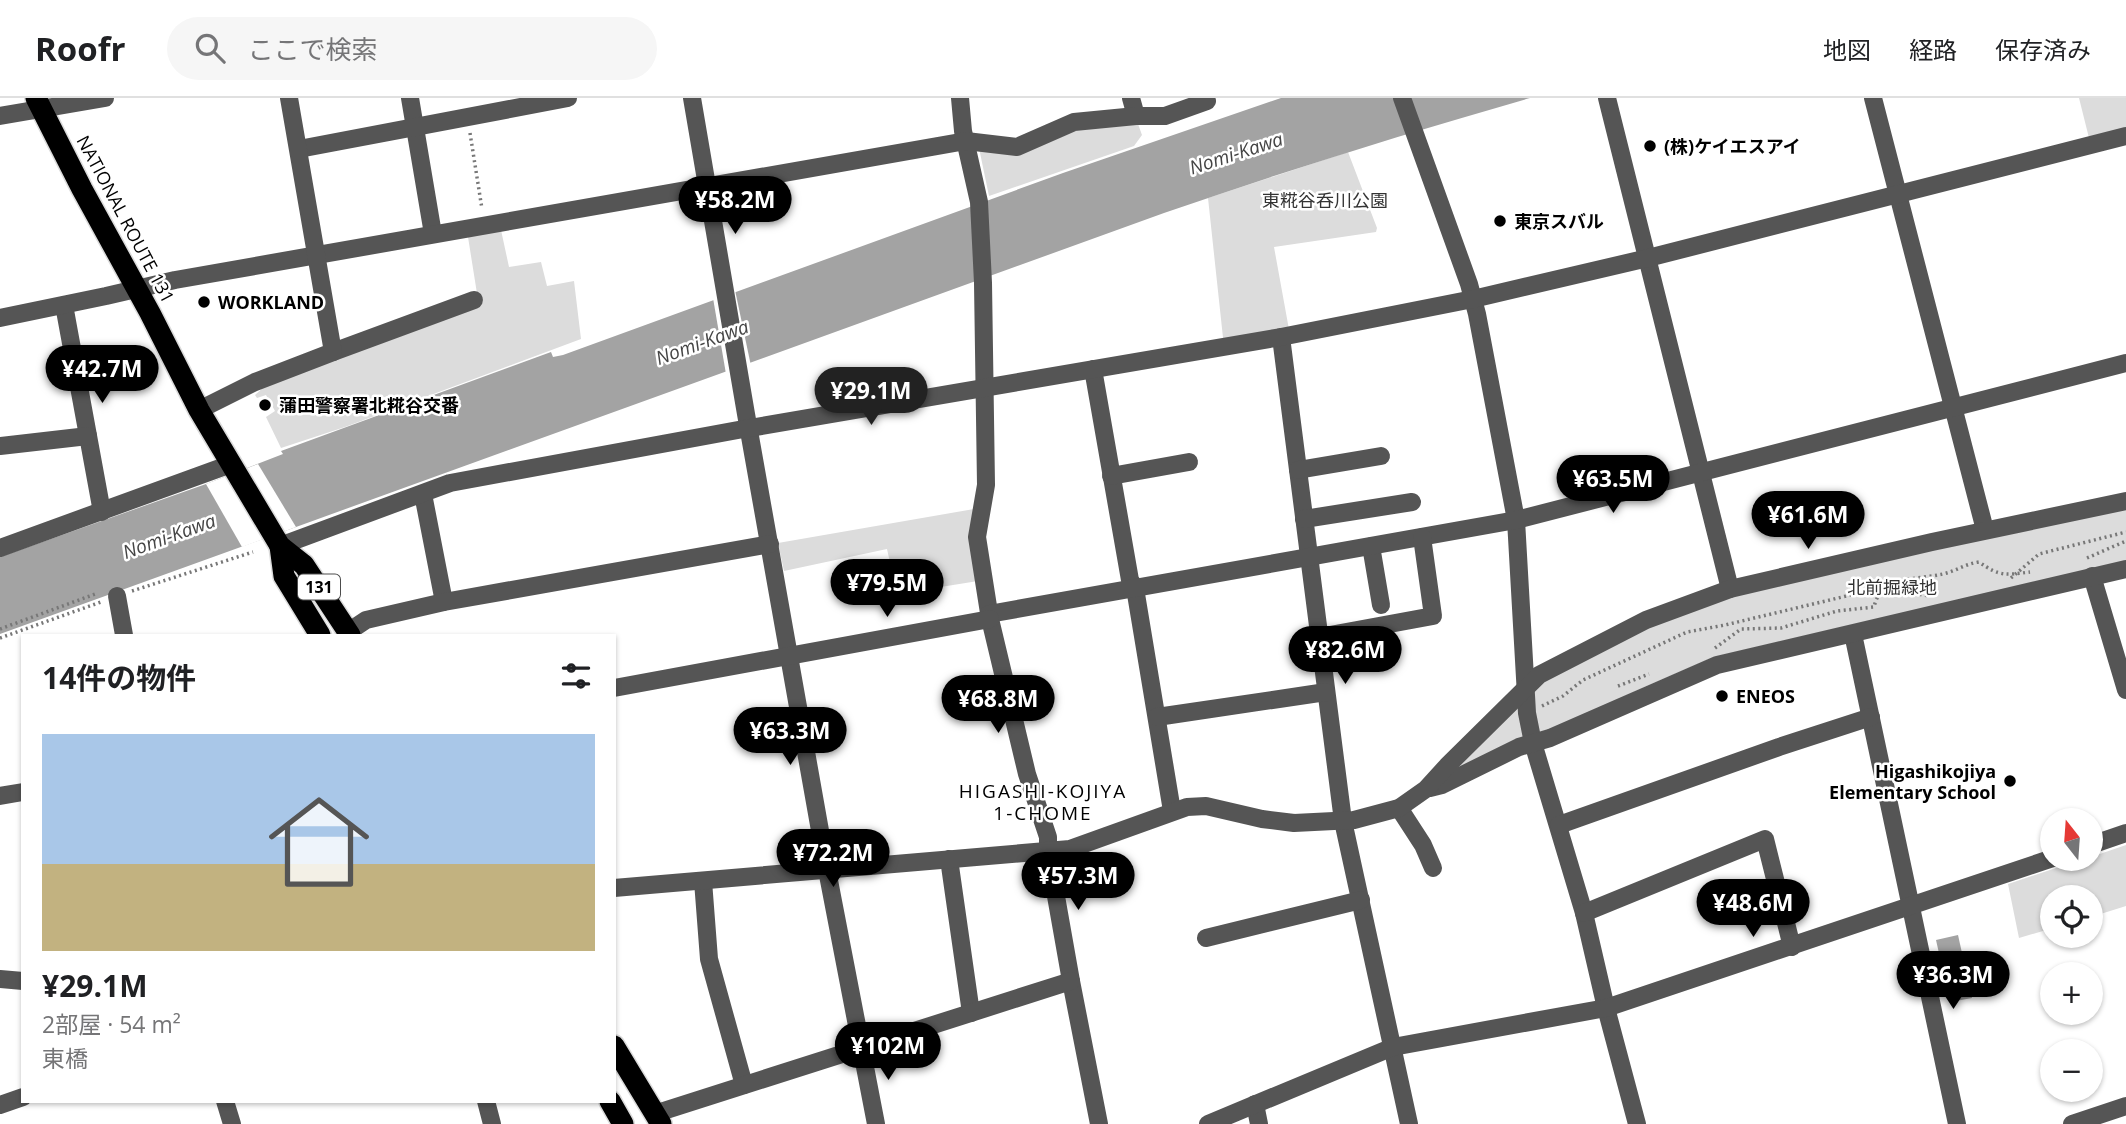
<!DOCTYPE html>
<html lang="ja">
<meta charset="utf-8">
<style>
:root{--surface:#fff;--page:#f6f6f6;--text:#202124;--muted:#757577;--line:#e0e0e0;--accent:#000}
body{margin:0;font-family:"Open Sans","Noto Sans JP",sans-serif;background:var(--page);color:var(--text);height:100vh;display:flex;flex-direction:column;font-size:26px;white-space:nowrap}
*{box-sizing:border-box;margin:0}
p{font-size:23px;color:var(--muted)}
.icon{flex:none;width:38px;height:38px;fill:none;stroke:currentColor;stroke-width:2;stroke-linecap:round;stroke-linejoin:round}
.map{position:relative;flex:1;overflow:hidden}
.panel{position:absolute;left:21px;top:536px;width:595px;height:469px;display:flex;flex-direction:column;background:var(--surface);border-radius:0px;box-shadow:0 2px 5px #0004}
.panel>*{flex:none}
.needle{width:46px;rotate:343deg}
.tools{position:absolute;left:2040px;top:710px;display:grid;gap:14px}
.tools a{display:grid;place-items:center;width:63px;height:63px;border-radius:50%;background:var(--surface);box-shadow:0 2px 5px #0004;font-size:35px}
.price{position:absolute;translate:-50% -60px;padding:0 16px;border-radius:24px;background:var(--accent);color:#fff;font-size:23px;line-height:46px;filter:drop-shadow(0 2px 4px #0008)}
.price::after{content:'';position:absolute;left:50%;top:42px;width:21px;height:16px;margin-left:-10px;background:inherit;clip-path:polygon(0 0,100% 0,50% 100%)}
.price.selected{background:#222;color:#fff}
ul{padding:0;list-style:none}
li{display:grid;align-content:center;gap:14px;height:371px;padding:0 21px}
li span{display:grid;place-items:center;height:217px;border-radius:0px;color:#555}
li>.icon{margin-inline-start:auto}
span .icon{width:126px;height:126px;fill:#fffc;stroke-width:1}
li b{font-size:30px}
h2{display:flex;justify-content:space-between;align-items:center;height:84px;padding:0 21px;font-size:30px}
header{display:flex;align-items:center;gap:42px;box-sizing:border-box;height:98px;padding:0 35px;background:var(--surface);border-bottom:2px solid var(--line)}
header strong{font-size:33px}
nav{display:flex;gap:38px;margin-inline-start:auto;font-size:24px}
.search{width:490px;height:63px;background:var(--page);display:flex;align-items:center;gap:18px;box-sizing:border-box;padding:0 24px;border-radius:38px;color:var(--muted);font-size:26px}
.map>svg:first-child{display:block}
.green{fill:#dcdcdc}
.water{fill:#a3a3a3}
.pier{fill:#fff}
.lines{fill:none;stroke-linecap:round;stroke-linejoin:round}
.highway-casing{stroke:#dbdbdb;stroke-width:24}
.path{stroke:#777;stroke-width:3.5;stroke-dasharray:2 3.5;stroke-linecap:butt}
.minor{stroke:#555;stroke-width:18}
.highway{stroke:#000;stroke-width:21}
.poi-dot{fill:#000;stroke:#fff;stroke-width:2.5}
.labels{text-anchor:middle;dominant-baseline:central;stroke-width:5;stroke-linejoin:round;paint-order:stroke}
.shield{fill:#fff;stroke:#4c4c4c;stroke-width:2}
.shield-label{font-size:16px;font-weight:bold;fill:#000}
.poi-label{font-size:18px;font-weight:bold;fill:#000;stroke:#fff;text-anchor:start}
.park-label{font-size:18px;fill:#333;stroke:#fff}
.street-label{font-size:18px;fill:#000;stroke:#fff}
.water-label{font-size:19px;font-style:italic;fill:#444;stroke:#fff}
.neighbourhood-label{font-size:19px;letter-spacing:2px;fill:#000;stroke:#fff}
</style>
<header>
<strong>Roofr</strong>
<div class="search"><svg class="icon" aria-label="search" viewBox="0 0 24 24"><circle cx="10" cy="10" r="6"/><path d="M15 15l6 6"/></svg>ここで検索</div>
<nav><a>地図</a><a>経路</a><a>保存済み</a></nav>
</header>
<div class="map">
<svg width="2126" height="1026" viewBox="0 0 2126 1026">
<rect width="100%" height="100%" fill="#fff"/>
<g class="green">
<polygon points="2079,0 2126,0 2126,30 2089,40"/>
<polygon points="1138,26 1142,37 1134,48 989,98 979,50 1077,31"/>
<polygon points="1348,54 1377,130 1376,134 1274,149 1290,237 1224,249 1208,100"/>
<polygon points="501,132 509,169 541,164 547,188 574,183 581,241 345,329 281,350 266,319 275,313 266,297 257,300 255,297 265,288 479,208 468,139"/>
<polygon points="2126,408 2126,463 1714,559 1642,590 1444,683 1529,591 1648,526 1731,495"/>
<polygon points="974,411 978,483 897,496 887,451 784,473 778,445"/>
<polygon points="2126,747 2126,808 2091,819 2091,800 2053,800 2053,830 2019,840 2008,786 2083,761 2091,761 2091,759"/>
</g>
<g class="water">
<path d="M1281 0H1530C1407 35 1285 73 1164 115L0 536V459L206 386 283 356 281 353 551 254 553 259 563 257 1063 75Z"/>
<polygon points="1958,837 1972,900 1950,904 1936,842"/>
</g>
<g class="pier">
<polygon points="735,192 751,268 726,276 713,200"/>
<polygon points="258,366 296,429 242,449 206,386"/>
</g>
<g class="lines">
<g class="highway-casing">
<g id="highway">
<polyline points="36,0 82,91 150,215 199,312 280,448 304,467 350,537"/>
<polyline points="280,448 284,478 320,537"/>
<polyline points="614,948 661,1026"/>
<polyline points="610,1003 623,1026"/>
</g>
</g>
<g class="path">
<polyline points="470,35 482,111"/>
<polyline points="2087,460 2126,443"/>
<polyline points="2011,480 2039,456 2126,434"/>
<polyline points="132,493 253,454"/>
<polyline points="0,531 98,495"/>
<polyline points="0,540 101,504"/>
<path d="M1715 550 1741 531 1781 530 1837 513 1874 509C1881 477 1917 482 1943 476 1956 473 1965 466 1979 464 2000 479 2006 477 2030 474"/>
<polyline points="1618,588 1649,576"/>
<polyline points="1542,608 1563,598 1583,582 1687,534 1725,527 1880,490 1930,498"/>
</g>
<g class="minor">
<polyline points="410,0 433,136"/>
<polyline points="692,0 746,316 827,772 876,1026"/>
<polyline points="960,0 963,33 979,104 983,185 986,387 977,439 990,521 1027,676 1048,739 1048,753 1071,883 1099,1026"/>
<polyline points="1131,0 1136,18"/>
<polyline points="1402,0 1469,186 1477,216 1516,422 1527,615 1533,645 1584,815 1606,910 1637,1026"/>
<polyline points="1607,0 1730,491"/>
<polyline points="1873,0 1985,432"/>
<polyline points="0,18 105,0"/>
<polyline points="299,51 568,0"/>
<polyline points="64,207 102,414"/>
<polyline points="0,220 106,198 175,182 966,43 1017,49 1074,24 1136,18 1165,18 1207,3"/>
<polyline points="1281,239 1343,723 1409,1026"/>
<polyline points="333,254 474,202"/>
<polyline points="1093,271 1130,482 1135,490 1172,713"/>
<polyline points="199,312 255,284 333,254 289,0"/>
<polyline points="0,348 88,338"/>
<polyline points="1298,372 1381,358"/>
<polyline points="1111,378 1189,364"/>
<polyline points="423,396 444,504"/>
<polyline points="1304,421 1412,404"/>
<polyline points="280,448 450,385 738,332 1281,239 1473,201 1648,160 2126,38"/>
<polyline points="1371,448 1381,507"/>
<polyline points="0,450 231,366"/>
<polyline points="2092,478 2126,592"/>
<polyline points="117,498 124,537"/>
<polyline points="989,516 1516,422 2126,265"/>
<polyline points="348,534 366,522 444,504 770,446"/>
<polyline points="1853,536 1957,1026"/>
<polyline points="1319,539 1433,518 1422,439"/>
<polyline points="614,590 990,521"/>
<polyline points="1157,619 1326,594"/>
<polyline points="1430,690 1442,687 1519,649 1550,640 1717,567 2126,471"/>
<polyline points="0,698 23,694"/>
<polyline points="1399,710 1423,747 1433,770"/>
<polyline points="1559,727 1779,649 1871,619"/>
<polyline points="2091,747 2126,735"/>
<polyline points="949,761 971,915"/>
<polyline points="703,783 709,861 744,987"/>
<polyline points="614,790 1070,751 1187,709 1206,708 1262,721 1294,725 1354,722 1399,710 1426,691 1447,668 1539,577 1646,522 1730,491 1932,444 2126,403"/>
<polyline points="1584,815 1765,741 1792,849"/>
<polyline points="1206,840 1361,802"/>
<polyline points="0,881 23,883"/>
<polyline points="225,1003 232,1026"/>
<polyline points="486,1003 492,1026"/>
<polyline points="1255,1006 1259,1026"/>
<polyline points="0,1007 23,999"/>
<polyline points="654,1016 1071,883"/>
<polyline points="1208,1026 1393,949 1606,910 2053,760"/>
<polyline points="2072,1026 2126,1008"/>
</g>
<use href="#highway" class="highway"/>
</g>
<g class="poi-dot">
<circle cx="1650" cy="48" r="7"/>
<circle cx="1500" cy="123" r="7"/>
<circle cx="204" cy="204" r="7"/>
<circle cx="265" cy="307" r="7"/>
<circle cx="1722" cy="598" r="7"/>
<circle cx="2010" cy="683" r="7"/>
</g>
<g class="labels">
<rect class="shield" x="298" y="476.5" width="42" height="25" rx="5"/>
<g class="shield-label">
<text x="319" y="489">131</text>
</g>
<g class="poi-label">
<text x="1664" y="48">(株)ケイエスアイ</text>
<text x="1514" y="123">東京スバル</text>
<text x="218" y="204">WORKLAND</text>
<text x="279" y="307">蒲田警察署北糀谷交番</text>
<text x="1736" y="598">ENEOS</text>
<text x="1996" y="673" text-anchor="end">Higashikojiya<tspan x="1996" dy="21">Elementary School</tspan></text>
</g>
<g class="park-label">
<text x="1325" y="102">東糀谷呑川公園</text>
<text x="1892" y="489">北前掘緑地</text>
</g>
<g class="street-label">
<text transform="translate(126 121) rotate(62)">NATIONAL ROUTE 131</text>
</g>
<g class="water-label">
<text transform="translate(1236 55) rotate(-18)">Nomi-Kawa</text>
<text transform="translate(702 244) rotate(-20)">Nomi-Kawa</text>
<text transform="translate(169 438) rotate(-20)">Nomi-Kawa</text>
</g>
<g class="neighbourhood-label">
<text x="1043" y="693">HIGASHI-KOJIYA<tspan x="1043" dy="22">1-CHOME</tspan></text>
</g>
</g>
</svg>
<div class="tools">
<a><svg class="needle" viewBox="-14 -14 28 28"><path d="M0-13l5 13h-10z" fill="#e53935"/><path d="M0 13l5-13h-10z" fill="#757577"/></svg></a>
<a><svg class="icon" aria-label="locate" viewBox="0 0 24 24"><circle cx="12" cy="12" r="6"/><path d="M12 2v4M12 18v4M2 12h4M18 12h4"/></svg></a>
<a>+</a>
<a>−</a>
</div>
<b class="price" style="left:735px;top:138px">¥58.2M</b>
<b class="price" style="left:102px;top:307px">¥42.7M</b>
<b class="price selected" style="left:871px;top:329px">¥29.1M</b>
<b class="price" style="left:1613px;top:417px">¥63.5M</b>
<b class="price" style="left:1808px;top:453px">¥61.6M</b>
<b class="price" style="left:887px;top:521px">¥79.5M</b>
<b class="price" style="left:1345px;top:588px">¥82.6M</b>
<b class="price" style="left:998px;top:637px">¥68.8M</b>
<b class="price" style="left:790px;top:669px">¥63.3M</b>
<b class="price" style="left:833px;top:791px">¥72.2M</b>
<b class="price" style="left:1078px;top:814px">¥57.3M</b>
<b class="price" style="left:1753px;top:841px">¥48.6M</b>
<b class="price" style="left:1953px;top:913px">¥36.3M</b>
<b class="price" style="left:888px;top:984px">¥102M</b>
<section class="panel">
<h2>14件の物件<svg class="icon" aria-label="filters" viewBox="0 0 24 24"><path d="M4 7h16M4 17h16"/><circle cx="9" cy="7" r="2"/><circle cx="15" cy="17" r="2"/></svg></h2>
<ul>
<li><span style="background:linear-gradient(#a9c7e8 60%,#c2b280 0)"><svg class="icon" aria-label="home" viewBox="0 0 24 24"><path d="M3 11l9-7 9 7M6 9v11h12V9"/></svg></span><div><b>¥29.1M</b><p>2部屋 · 54 m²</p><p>東橋</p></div></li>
</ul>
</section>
</div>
